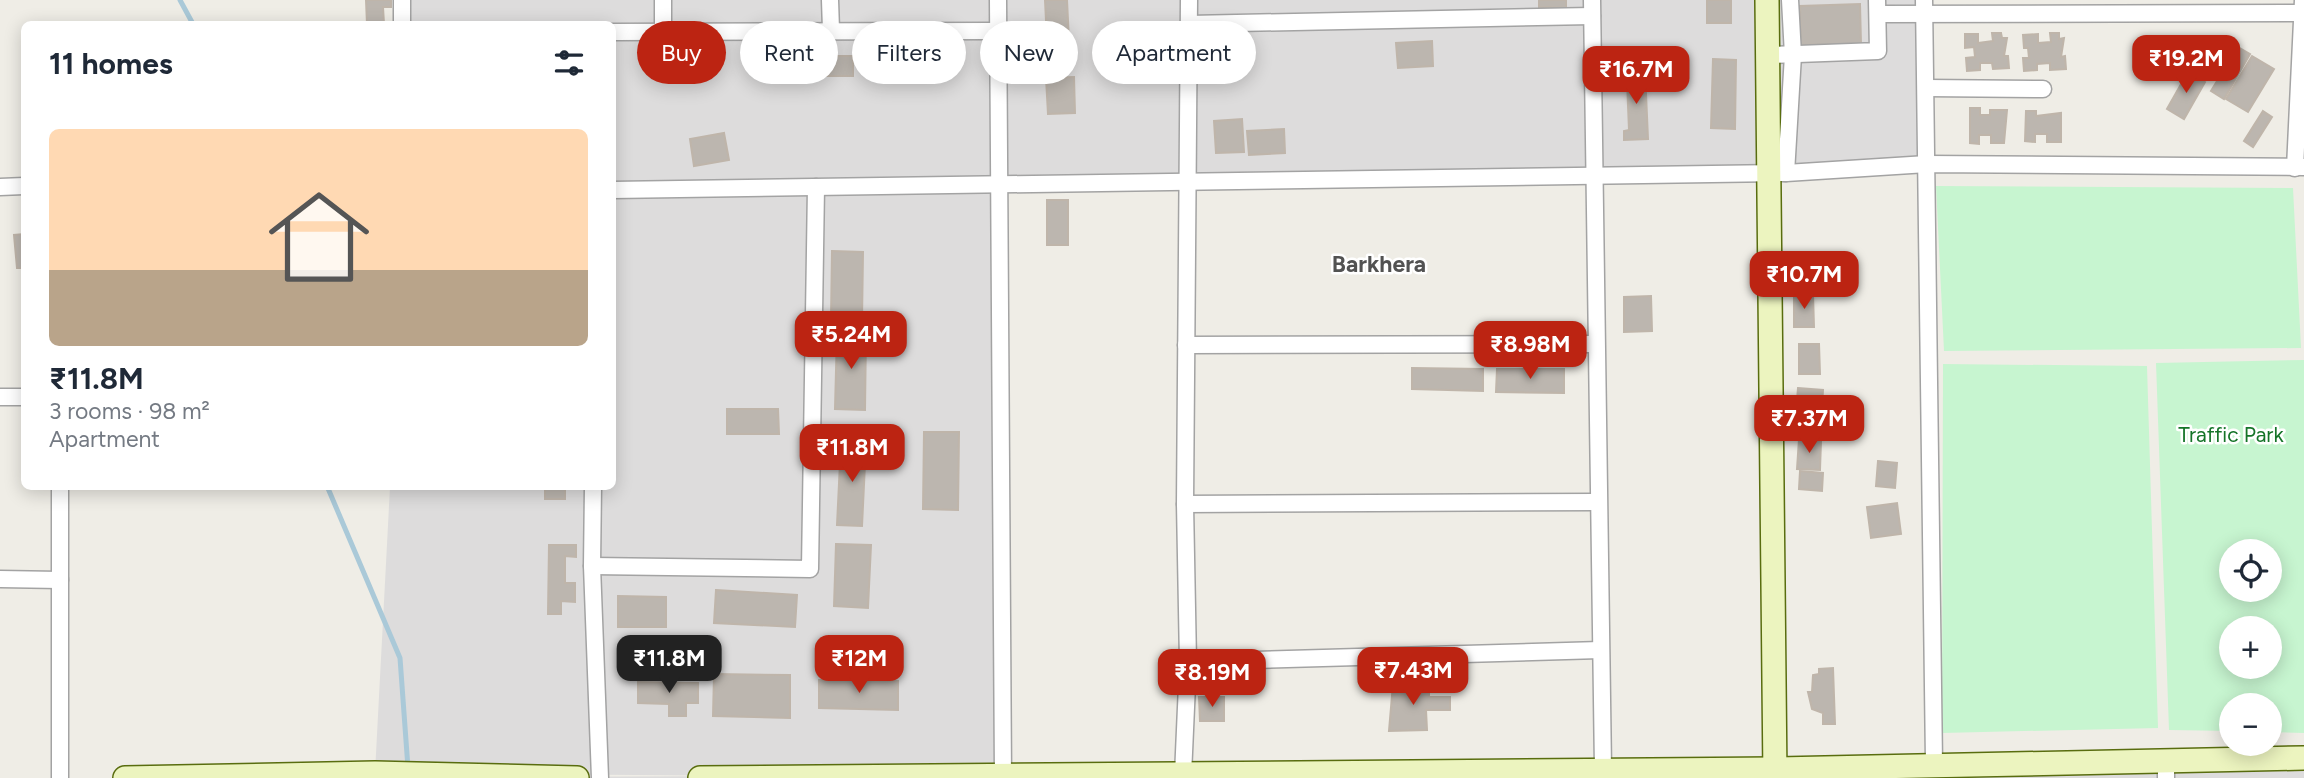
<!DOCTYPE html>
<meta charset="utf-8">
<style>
:root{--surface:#fff;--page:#f2f2f3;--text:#1f2937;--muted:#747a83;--accent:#bc2412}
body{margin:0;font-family:Figtree,sans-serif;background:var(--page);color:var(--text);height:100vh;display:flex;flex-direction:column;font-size:26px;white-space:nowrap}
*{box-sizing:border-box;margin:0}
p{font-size:23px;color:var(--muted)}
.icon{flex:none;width:38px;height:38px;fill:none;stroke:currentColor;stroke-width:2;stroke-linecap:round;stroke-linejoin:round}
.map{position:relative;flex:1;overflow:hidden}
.panel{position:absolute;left:21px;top:21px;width:595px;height:469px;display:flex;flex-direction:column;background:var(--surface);border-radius:10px;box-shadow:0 4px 18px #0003}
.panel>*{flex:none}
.guide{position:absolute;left:637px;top:21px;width:665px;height:63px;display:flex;gap:14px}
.tools{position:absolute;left:2219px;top:539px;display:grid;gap:14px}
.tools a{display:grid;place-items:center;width:63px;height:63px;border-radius:50%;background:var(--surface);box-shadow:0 4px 18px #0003;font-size:35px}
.price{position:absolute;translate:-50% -60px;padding:0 16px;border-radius:14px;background:var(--accent);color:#fff;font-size:23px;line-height:46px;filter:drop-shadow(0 2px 4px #0008)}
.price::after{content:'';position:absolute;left:50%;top:42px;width:21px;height:16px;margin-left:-10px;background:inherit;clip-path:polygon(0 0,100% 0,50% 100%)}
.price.current{background:#222;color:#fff}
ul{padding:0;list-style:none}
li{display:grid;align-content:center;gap:14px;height:371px;padding:0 28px}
li span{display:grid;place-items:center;height:217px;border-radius:10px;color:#555}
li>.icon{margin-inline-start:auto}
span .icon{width:126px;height:126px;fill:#fffc;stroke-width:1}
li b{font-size:30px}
h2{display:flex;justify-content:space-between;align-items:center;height:84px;padding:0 28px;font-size:30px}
.chip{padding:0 24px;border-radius:32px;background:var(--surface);box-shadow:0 4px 18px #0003;font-size:24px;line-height:63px}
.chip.current{background:var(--accent);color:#fff}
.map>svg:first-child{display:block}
.residential{fill:#dddcdc}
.park{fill:#c7f5d0;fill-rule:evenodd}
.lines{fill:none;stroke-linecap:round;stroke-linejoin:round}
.stream{stroke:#aac9d8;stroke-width:5}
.building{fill:#bcb6af;stroke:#bfb5aa;stroke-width:2}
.minor-casing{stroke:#a3a3a3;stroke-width:19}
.secondary-casing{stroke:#596d0f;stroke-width:26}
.minor{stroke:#fff;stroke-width:16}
.secondary{stroke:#ecf4bf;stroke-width:23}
.labels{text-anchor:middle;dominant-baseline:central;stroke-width:5;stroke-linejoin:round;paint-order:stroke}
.park-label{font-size:21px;fill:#157428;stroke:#fff}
.neighbourhood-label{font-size:23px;font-weight:bold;fill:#525252;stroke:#fff}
</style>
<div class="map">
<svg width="2304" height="778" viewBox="0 0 2304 778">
<rect width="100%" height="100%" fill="#efede6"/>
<polygon class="residential" points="401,0 1923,0 1927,164 1001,186 1003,776 2304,766 2304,778 197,778 779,776 375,773 390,487 612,486 612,24 401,24"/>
<g class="park">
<polygon points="1936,186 2293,188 2301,348 1944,351"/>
<path d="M2304 360V733L2270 732V705H2231V731L2169 730 2156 363ZM2270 551V590H2231V551ZM2231 628H2270V667H2231Z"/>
<polygon points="1943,364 2147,366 2158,728 1942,733"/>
</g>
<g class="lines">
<g class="stream">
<polyline points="180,0 193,24"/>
<polyline points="327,486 400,658 408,768"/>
</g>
</g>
<g class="building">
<polygon points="366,0 391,0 391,7 383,7 384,24 367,24"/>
<polygon points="1045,0 1067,0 1069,41 1047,41"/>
<polygon points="1539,0 1566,0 1566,8 1539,7"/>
<rect x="1707" y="0" width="24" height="23"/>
<polygon points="1860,4 1861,44 1801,45 1800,6"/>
<polygon points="1992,33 2001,33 2002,38 2007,38 2004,56 2008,56 2009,68 1993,69 1992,63 1980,63 1980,70 1967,71 1966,58 1975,57 1974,47 1965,48 1965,34 1978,34 1978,43 1993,41"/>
<polygon points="2050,33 2059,33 2059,39 2064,38 2061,57 2065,56 2066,69 2050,70 2050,63 2037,64 2037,70 2024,71 2023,58 2029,58 2028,48 2024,48 2023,35 2038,34 2038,43 2051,42"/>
<polygon points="1432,41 1433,66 1398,68 1396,43"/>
<polygon points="2238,47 2250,54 2224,99 2211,91"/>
<polygon points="789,56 853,56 853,76 790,76"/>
<polygon points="2252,56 2274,69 2248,112 2226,99"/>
<polygon points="1713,59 1736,60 1735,129 1711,128"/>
<polygon points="1645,71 1648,139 1624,140 1624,131 1629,130 1627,81 1622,81 1622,72"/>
<polygon points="2188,72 2205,82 2184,119 2167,109"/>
<polygon points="1074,77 1075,113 1048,114 1046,78"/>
<polygon points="1970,108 1980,108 1980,115 1990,115 1990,110 2007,110 2004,143 1991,143 1991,135 1979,135 1979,144 1970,143"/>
<polygon points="2026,111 2036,111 2036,116 2061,113 2061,142 2047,142 2047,134 2035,134 2035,142 2025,141"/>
<polygon points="2263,111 2272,117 2253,147 2244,141"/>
<polygon points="1242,119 1244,152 1216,153 1214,121"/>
<polygon points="1284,129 1285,153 1249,155 1247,131"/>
<polygon points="724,133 729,160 694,166 690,139"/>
<rect x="1047" y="200" width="21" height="45"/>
<polygon points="24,234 24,268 17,268 14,235"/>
<polygon points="832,251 863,252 862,320 831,319"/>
<polygon points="1794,294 1813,294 1814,327 1794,327"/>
<polygon points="1651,296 1652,331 1624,332 1624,297"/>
<polygon points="837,333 866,333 865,410 835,409"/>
<polygon points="1799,344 1819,344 1820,374 1799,374"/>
<polygon points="1412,368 1483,369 1483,391 1412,389"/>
<polygon points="1497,369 1564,369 1564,393 1496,392"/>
<polygon points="1798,388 1823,390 1820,438 1794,436"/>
<polygon points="727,409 778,409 779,434 727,434"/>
<polygon points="924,432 959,432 958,510 923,509"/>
<polygon points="1799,439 1821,441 1820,470 1797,469"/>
<polygon points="841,442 866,443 862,526 837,525"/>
<polygon points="1878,461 1897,463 1895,488 1876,486"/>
<polygon points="1800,471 1823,473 1822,491 1799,489"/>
<rect x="545" y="486" width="20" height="13"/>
<polygon points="1897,503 1901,534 1871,538 1867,507"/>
<polygon points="836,544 871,545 868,608 834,606"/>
<polygon points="549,545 576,545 576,557 565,556 565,583 575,583 575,602 561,601 561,614 548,614"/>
<polygon points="716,590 797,595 795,627 714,623"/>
<polygon points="618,596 666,597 666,627 618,627"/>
<polygon points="1833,668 1835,724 1823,724 1823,713 1812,709 1808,692 1812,692 1813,675 1819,674 1819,669"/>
<polygon points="714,674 790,675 790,718 713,716"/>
<polygon points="819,680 898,681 898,710 819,708"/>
<polygon points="638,682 698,683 698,703 686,703 686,716 669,716 669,704 638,703"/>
<polygon points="1393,684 1429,685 1429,697 1450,697 1450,710 1426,710 1427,730 1389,731"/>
<polygon points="1199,697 1224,697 1224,721 1200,721"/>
</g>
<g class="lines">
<g class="minor-casing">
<g id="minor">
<polyline points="402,0 402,24"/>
<polyline points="830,0 831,30"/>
<polyline points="998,0 1003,778"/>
<polyline points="1592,0 1603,769"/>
<polyline points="1924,0 1934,763"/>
<polyline points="1878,14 2303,13"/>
<polyline points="1189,24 1592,16"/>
<polyline points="663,31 663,0"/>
<polyline points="612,32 998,31"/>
<polyline points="1770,55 1878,51 1877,0"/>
<polyline points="1926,88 2043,89"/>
<polyline points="2295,168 2303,0"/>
<polyline points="1786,173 1793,55 1790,0"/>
<polyline points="0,187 24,186"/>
<polyline points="612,190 1786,173 1927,164 2304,167"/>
<polyline points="1186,345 1596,344"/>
<polyline points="0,397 24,397"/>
<polyline points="593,486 592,566 600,778"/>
<polyline points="1185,504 1597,502"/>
<polyline points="592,566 810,569 816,187"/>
<polyline points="0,579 60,580"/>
<polyline points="1188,662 1600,650"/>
<polyline points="2166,760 2166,778"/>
<polyline points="1183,775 1188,662 1185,504 1189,0"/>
<polyline points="60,778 60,486"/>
</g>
</g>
<g class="secondary-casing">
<g id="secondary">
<polyline points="1767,0 1775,778"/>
<polyline points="125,778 375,773 577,778"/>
<polyline points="700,778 1776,769 2304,758"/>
</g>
</g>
<use href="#minor" class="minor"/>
<use href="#secondary" class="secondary"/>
</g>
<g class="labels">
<g class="park-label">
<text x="2231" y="434">Traffic Park</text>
</g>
<g class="neighbourhood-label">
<text x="1379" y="264">Barkhera</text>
</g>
</g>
</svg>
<div class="tools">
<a><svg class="icon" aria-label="locate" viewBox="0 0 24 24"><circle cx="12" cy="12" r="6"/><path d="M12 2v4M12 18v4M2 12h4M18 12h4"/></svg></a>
<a>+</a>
<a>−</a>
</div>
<b class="price" style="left:2186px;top:95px">₹19.2M</b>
<b class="price" style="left:1636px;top:106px">₹16.7M</b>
<b class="price" style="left:1804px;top:311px">₹10.7M</b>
<b class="price" style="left:851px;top:371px">₹5.24M</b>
<b class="price" style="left:1530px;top:381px">₹8.98M</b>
<b class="price" style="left:1809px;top:455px">₹7.37M</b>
<b class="price" style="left:852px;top:484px">₹11.8M</b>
<b class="price current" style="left:669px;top:695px">₹11.8M</b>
<b class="price" style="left:859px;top:695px">₹12M</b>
<b class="price" style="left:1413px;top:707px">₹7.43M</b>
<b class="price" style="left:1212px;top:709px">₹8.19M</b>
<div class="guide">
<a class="chip current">Buy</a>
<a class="chip">Rent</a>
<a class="chip">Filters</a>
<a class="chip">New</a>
<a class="chip">Apartment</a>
</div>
<section class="panel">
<h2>11 homes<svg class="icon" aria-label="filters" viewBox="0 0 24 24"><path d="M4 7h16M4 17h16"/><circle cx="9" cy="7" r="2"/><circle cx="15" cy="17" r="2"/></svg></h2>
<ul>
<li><span style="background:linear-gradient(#ffd9b3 65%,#b9a48a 0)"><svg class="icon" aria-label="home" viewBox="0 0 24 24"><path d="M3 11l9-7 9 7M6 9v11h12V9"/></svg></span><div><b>₹11.8M</b><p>3 rooms · 98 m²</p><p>Apartment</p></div></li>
</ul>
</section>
</div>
